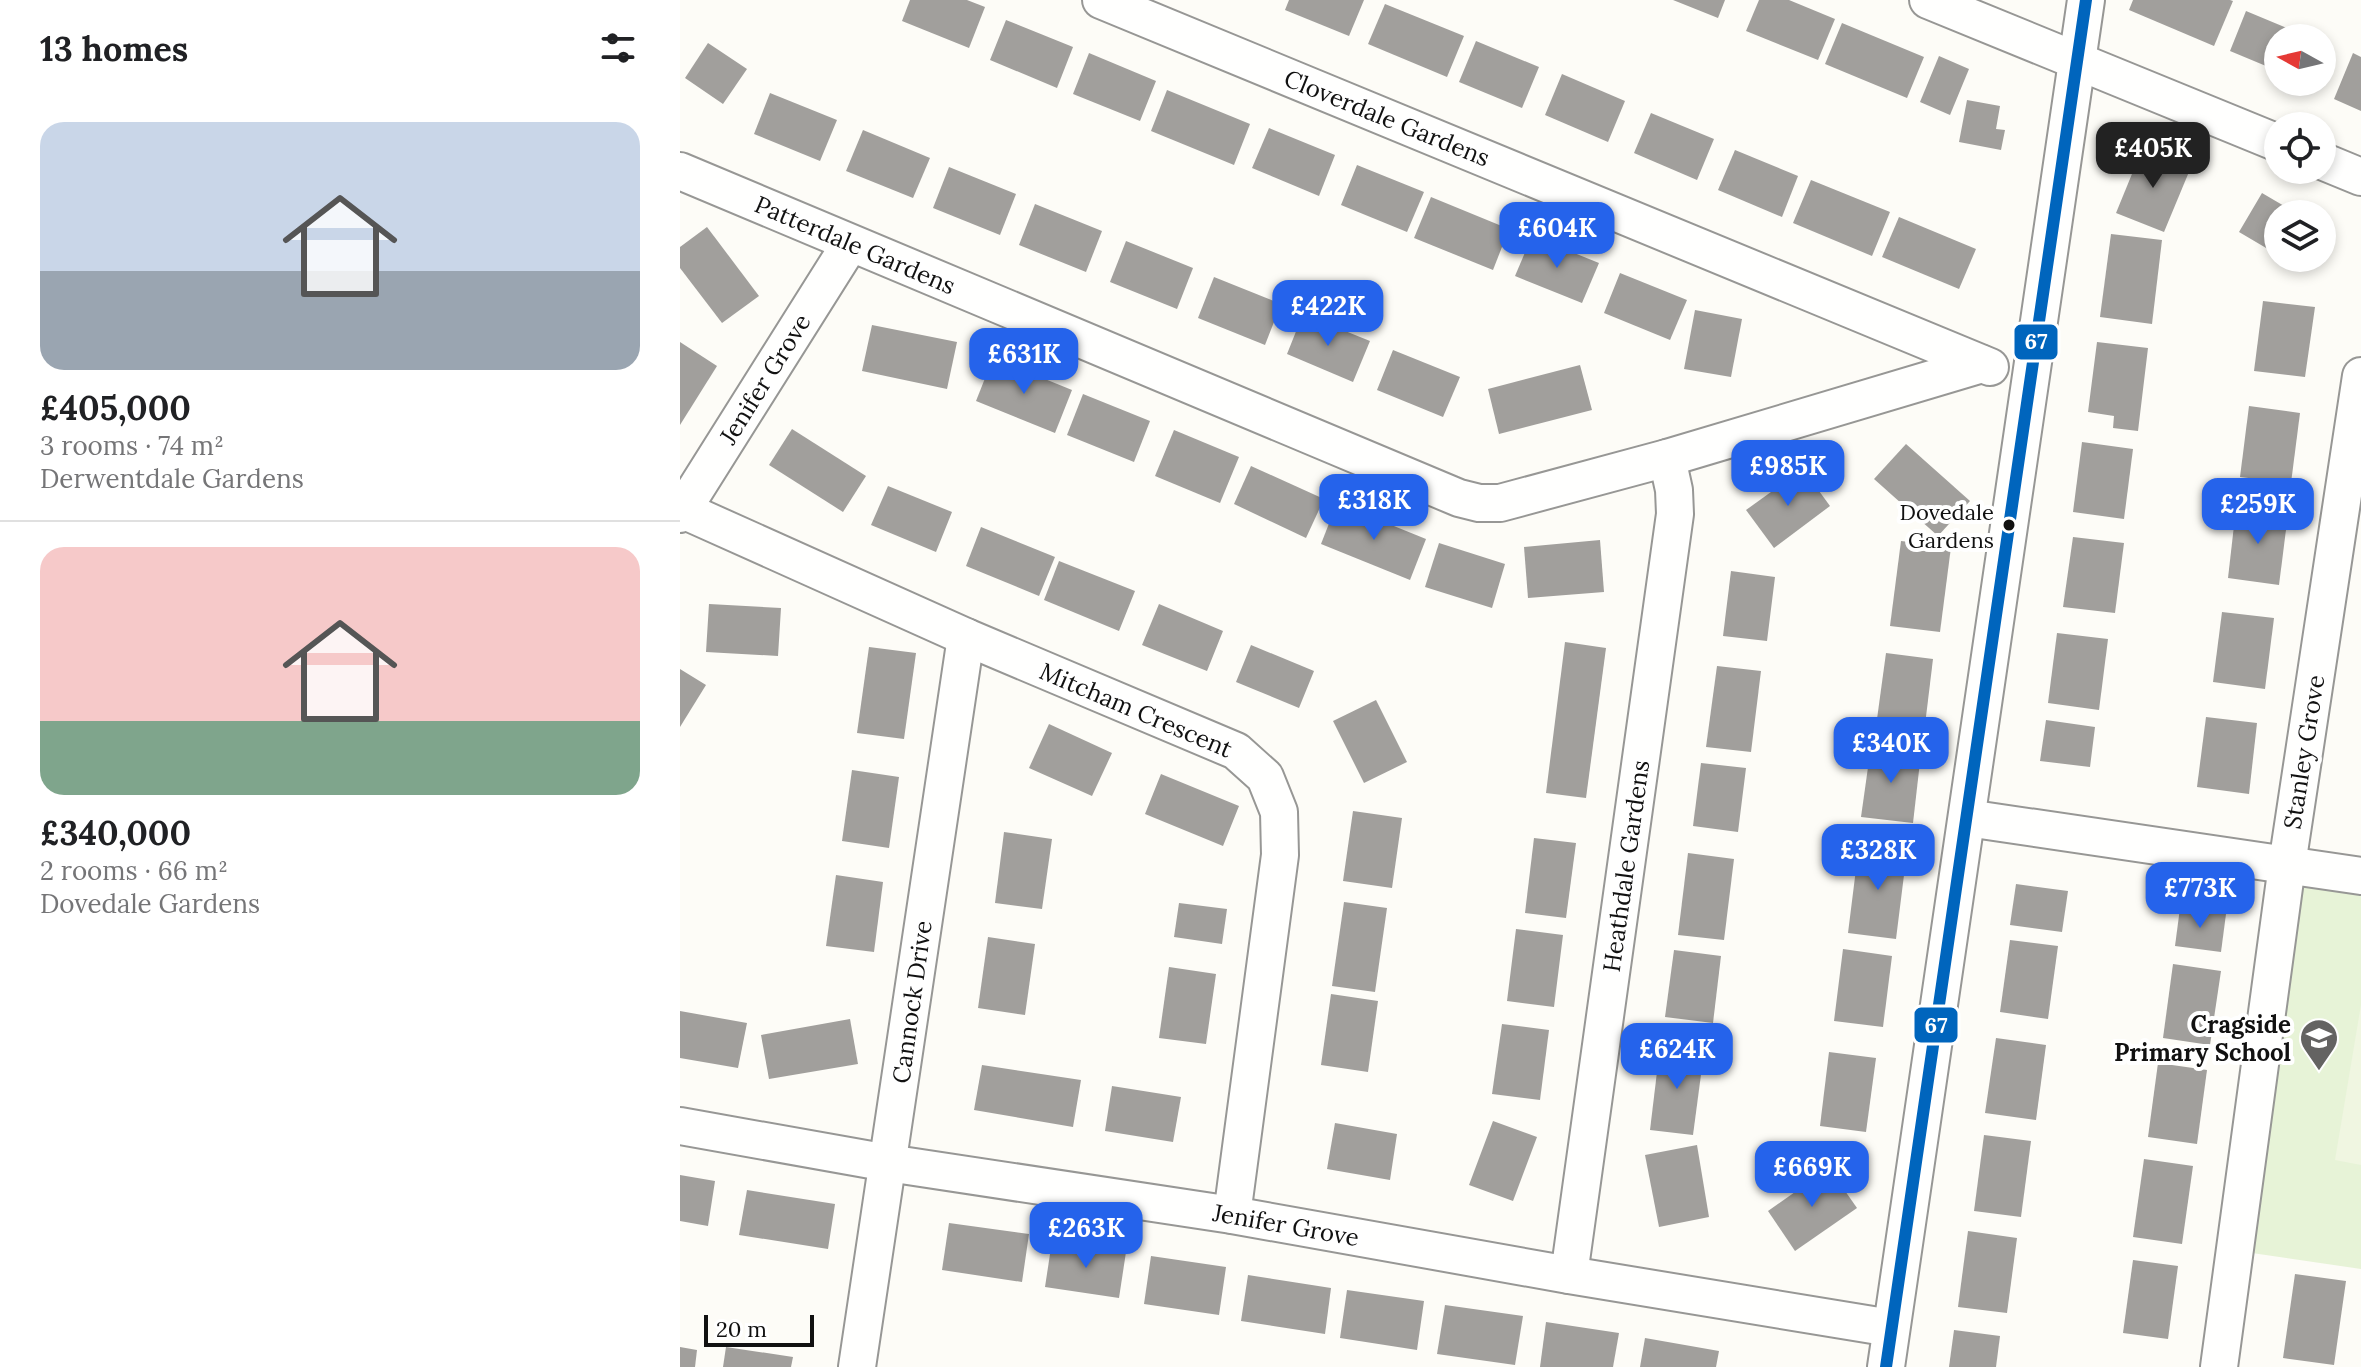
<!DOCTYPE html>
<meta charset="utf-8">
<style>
:root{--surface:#fff;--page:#f2f2f2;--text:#202124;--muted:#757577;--line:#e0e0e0;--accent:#2563eb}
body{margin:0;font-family:Lora,serif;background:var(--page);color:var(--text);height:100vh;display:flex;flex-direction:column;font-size:30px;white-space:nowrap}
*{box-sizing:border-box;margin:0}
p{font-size:26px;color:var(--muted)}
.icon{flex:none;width:44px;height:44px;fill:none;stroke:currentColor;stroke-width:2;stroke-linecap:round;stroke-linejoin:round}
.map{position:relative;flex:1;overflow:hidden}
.panel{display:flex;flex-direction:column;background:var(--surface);width:680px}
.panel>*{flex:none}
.needle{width:52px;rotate:278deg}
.tools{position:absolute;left:1584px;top:24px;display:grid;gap:16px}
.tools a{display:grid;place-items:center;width:72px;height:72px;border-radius:50%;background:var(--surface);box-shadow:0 4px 12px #0003;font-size:40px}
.scale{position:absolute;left:24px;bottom:20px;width:110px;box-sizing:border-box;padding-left:8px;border:4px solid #111;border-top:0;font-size:22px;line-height:28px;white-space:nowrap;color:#111;-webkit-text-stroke:6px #fff;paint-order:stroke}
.price{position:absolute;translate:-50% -68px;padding:0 18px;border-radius:16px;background:var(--accent);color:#fff;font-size:26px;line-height:52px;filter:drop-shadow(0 2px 4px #0008)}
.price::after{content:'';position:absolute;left:50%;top:48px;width:24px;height:18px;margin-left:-12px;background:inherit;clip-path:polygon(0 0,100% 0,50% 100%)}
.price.current{background:#222;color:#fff}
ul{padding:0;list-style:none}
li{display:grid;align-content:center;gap:16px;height:424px;padding:0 40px}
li+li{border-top:2px solid var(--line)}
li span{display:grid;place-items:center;height:248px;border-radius:24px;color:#555}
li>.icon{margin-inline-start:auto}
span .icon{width:144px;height:144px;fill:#fffc;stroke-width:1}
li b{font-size:34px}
h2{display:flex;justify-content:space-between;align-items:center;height:96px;padding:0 40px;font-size:34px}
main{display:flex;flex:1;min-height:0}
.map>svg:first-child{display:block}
.green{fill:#e7f3d7}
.pitch{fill:#f0f6e1}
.building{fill:#a19f9c}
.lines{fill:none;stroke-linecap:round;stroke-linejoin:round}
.minor-casing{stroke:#979795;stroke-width:40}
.minor{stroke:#fffffe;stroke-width:36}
.bus-1-casing{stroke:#fff;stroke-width:18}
.bus-1{stroke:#0065bd;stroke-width:12}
.bus-dot{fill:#111;stroke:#fff;stroke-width:3}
.labels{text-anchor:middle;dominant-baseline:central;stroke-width:8;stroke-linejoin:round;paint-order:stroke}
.bus-label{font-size:22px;fill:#111;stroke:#fff;text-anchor:end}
.street-label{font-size:24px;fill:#111;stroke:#fff}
.poi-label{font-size:24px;font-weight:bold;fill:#111;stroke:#fff;text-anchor:end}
.line-badge{stroke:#fff;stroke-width:3}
.badge-label{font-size:22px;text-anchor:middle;font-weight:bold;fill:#fff}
</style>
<main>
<section class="panel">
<h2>13 homes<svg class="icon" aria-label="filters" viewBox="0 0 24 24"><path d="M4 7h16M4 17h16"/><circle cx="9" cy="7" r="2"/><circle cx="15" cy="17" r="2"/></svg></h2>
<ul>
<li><span style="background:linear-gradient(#c9d6e8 60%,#9aa5b1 0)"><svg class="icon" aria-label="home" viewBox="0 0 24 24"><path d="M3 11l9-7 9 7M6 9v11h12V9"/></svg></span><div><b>£405,000</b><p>3 rooms · 74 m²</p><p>Derwentdale Gardens</p></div></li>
<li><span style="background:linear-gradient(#f6c9c9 70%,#7fa58c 0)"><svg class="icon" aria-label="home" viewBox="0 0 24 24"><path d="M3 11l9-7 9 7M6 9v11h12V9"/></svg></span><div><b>£340,000</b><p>2 rooms · 66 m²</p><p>Dovedale Gardens</p></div></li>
</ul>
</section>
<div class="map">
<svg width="1681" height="1367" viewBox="0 0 1681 1367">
<rect width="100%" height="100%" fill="#fdfcf7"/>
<polygon class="green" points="1622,882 1681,891 1681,1269 1572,1253"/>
<polygon class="pitch" points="1681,1005 1681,1165 1655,1160"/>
<g class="building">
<polygon points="230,0 287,0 305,7 289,48 222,21"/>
<polygon points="609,0 684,0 669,36 605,10"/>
<polygon points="993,0 1045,0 1038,18"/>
<polygon points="1079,0 1109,0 1155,19 1138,60 1066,31"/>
<polygon points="1453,0 1550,0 1553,1 1534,46 1449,10"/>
<polygon points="705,4 784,36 767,77 688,44"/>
<polygon points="1566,11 1631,38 1598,38 1598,71 1550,51"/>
<polygon points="326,20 393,47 377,88 310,60"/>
<polygon points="1162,23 1244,57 1227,98 1145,64"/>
<polygon points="796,41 859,67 842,108 779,82"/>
<polygon points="28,43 67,69 43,104 5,78"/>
<polygon points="409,53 476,81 460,121 393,94"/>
<polygon points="1673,53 1681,57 1681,111 1654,99"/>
<polygon points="1259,56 1289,69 1270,115 1240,102"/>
<polygon points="882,74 945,101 928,142 865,115"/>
<polygon points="487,90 570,124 554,165 471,131"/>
<polygon points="90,93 157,120 140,161 74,134"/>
<polygon points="1287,100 1320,106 1316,129 1325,130 1321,150 1279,142"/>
<polygon points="971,113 1034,139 1017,180 954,153"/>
<polygon points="589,128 655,155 639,196 572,168"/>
<polygon points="183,130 250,158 233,198 166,171"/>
<polygon points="1463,147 1511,167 1484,232 1436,213"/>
<polygon points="1055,150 1118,176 1102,217 1038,190"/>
<polygon points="677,165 744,192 727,232 661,205"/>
<polygon points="269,167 336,194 320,235 253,208"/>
<polygon points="1131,180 1210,212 1192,256 1113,223"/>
<polygon points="1582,193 1618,214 1598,214 1598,255 1559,232"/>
<polygon points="751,197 829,229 813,270 734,238"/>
<polygon points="355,204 422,231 406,272 339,245"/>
<polygon points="1219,217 1296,249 1279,289 1202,257"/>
<polygon points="27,227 79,296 42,323 0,268 0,247"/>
<polygon points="1431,234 1482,240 1472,324 1420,317"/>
<polygon points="852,236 919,263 902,303 835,276"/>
<polygon points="446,241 513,268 497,309 430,282"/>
<polygon points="940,273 1007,300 990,340 924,313"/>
<polygon points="534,277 601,304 585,345 518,318"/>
<polygon points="1583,301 1635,307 1625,377 1574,371"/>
<polygon points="1015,310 1062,319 1051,377 1004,369"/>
<polygon points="623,314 690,341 673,382 607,354"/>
<polygon points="192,325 277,342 267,389 182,371"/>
<polygon points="0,342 37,366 0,425"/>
<polygon points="1417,342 1468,348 1458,431 1433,428 1434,416 1408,412"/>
<polygon points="713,350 780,377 763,417 697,390"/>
<polygon points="313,358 392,390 375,433 296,401"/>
<polygon points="900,365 912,410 819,434 808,389"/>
<polygon points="403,394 470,421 454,462 387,435"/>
<polygon points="1569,406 1620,413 1611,483 1560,477"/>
<polygon points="112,429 186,476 163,512 89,465"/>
<polygon points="494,430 559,457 540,503 475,476"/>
<polygon points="1402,442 1453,449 1444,519 1393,512"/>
<polygon points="1226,444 1290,501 1258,536 1194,479"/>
<polygon points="571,466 644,499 626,538 554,504"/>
<polygon points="1123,469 1150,506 1094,548 1066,510"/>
<polygon points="208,486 272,512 256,552 191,525"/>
<polygon points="657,503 746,539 730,580 641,544"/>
<polygon points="1556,508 1608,514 1599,585 1548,578"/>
<polygon points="301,527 375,557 359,596 286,566"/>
<polygon points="1393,537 1444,543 1435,613 1383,607"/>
<polygon points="920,540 924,592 848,598 844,547"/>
<polygon points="1221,541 1271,547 1260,632 1210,626"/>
<polygon points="759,543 825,564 812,608 745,587"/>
<polygon points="379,561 455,591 439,631 364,600"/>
<polygon points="1051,571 1095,577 1087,641 1043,636"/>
<polygon points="29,604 101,608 98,656 26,652"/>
<polygon points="479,604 543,631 527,671 462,645"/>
<polygon points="1542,612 1594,618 1585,689 1533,682"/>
<polygon points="1377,633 1428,639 1419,710 1368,703"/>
<polygon points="885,642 926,648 906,798 866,793"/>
<polygon points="571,645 634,671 619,708 556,682"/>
<polygon points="189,647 236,653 224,739 177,733"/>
<polygon points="1206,653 1253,659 1245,725 1197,719"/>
<polygon points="1037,666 1081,671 1071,752 1026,747"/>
<polygon points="0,669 26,685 0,727"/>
<polygon points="696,700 727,762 684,783 653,721"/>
<polygon points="1526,717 1577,723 1569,794 1517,787"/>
<polygon points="1366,720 1415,727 1410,767 1360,761"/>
<polygon points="369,724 432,753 412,796 349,768"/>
<polygon points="1191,746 1241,753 1233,823 1181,817"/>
<polygon points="1021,763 1066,768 1058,832 1013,826"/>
<polygon points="172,770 219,777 209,848 162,841"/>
<polygon points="481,774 559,806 543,846 465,814"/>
<polygon points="673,811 722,818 712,888 663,881"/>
<polygon points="324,832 372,839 362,909 315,903"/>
<polygon points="854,838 896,843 886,918 845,913"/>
<polygon points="1179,845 1227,851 1216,939 1168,933"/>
<polygon points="1008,853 1054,859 1044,940 998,935"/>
<polygon points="156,875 203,882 194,952 146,946"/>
<polygon points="1336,884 1388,891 1382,932 1330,925"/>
<polygon points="664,902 707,908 695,992 652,986"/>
<polygon points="499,903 547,909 542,944 494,937"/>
<polygon points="1500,908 1546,914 1541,952 1495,946"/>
<polygon points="836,929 883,935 874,1007 827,1001"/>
<polygon points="308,937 355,944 345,1015 298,1008"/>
<polygon points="1330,940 1378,946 1368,1019 1320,1012"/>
<polygon points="1163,949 1212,956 1203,1027 1154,1021"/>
<polygon points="994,950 1041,956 1033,1023 985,1017"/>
<polygon points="1493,964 1541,971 1530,1045 1483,1038"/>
<polygon points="489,967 536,974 526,1044 479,1038"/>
<polygon points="651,994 698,1001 688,1072 641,1065"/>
<polygon points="0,1011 67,1023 58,1068 0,1058"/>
<polygon points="170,1019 178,1064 89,1079 81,1035"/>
<polygon points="822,1024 869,1030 860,1100 812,1094"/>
<polygon points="1316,1038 1366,1045 1356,1120 1305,1113"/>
<polygon points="980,1047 1024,1052 1013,1135 970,1130"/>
<polygon points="1149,1052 1196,1058 1186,1132 1140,1126"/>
<polygon points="1478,1063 1527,1070 1517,1144 1468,1137"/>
<polygon points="302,1065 401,1080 393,1127 294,1110"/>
<polygon points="432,1086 501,1097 493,1142 425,1131"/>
<polygon points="813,1121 857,1137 833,1201 789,1185"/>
<polygon points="655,1123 717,1134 710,1180 647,1169"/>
<polygon points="1304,1135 1351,1141 1341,1217 1294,1211"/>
<polygon points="1017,1145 1029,1217 979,1227 965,1155"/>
<polygon points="1464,1159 1513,1166 1502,1244 1453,1237"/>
<polygon points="1149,1168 1177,1208 1115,1251 1088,1211"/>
<polygon points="0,1175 35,1181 28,1226 0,1221"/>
<polygon points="67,1190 155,1204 148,1249 59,1235"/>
<polygon points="269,1223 349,1234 342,1282 262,1270"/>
<polygon points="1288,1231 1337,1238 1327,1313 1278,1307"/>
<polygon points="372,1241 446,1252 439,1298 365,1287"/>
<polygon points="471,1256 546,1267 539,1315 464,1304"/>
<polygon points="1453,1260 1498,1266 1488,1339 1443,1333"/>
<polygon points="1615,1274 1666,1281 1654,1365 1603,1358"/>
<polygon points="568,1275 651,1288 645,1334 561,1321"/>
<polygon points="667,1290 744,1301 737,1350 660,1338"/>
<polygon points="765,1305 843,1316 835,1365 757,1354"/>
<polygon points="866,1322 939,1333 933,1367 860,1367"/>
<polygon points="1274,1330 1320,1336 1316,1367 1269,1367"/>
<polygon points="965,1338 1039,1351 1036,1367 960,1367"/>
<polygon points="0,1347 17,1350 15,1367 0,1367"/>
<polygon points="46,1347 113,1357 111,1367 43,1367"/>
</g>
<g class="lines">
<g class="minor-casing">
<g id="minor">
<polyline points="421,0 1310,367"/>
<polyline points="1248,0 1598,143"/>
<polyline points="1642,161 1681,177"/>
<polyline points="0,171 779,498 799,503 820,503 987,458 1302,364"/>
<polyline points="3,510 286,637 556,751 585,777 599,812 600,855 552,1215"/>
<polyline points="0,514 170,244"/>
<polyline points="1287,818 1681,876"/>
<polyline points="0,1126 208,1163 552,1215 889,1275 1211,1328"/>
<polyline points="889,1275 995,514 994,490 987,458"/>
<polyline points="177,1367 286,637"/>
<polyline points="1206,1367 1406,0"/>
<polyline points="1539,1367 1607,865 1681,376"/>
</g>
</g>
<use href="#minor" class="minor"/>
<g class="bus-1-casing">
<polyline id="bus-1" points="1206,1367 1406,0"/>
</g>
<use href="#bus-1" class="bus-1"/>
</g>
<defs>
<g id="school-pin" transform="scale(2)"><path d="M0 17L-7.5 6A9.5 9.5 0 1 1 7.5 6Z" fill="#646362" stroke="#fff"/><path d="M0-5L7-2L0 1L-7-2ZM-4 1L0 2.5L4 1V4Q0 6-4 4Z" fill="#fff"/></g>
</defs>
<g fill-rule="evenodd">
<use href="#school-pin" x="1639" y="1038"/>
</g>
<circle class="bus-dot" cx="1329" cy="525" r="7"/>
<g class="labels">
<g class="bus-label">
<text x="1314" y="512">Dovedale<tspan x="1314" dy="28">Gardens</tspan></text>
</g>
<g class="street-label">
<text transform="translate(707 118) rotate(22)">Cloverdale Gardens</text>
<text transform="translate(175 245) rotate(23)">Patterdale Gardens</text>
<text transform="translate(85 379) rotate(-58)">Jenifer Grove</text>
<text transform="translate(456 710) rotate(23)">Mitcham Crescent</text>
<text transform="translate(1624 752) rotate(-81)">Stanley Grove</text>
<text transform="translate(946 866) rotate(-82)">Heathdale Gardens</text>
<text transform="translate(232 1002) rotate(-82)">Cannock Drive</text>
<text transform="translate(606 1225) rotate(10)">Jenifer Grove</text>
</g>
<g class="poi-label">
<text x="1611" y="1024">Cragside<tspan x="1611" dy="28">Primary School</tspan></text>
</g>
</g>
<g class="line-badge">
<rect x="1333" y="323" width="46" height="38" rx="8" fill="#0065bd"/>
<rect x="1233" y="1006" width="46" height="38" rx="8" fill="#0065bd"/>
</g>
<g class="badge-label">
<text x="1356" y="349">67</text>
<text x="1256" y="1033">67</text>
</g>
</svg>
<div class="tools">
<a><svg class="needle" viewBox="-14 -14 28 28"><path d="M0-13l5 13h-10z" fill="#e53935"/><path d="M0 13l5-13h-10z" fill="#757577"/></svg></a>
<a><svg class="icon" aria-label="locate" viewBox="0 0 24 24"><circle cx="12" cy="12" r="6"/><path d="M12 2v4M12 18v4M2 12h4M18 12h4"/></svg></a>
<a><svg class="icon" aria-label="layers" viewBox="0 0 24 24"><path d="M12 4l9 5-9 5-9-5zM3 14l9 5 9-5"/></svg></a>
</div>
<div class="scale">20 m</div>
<b class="price current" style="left:1473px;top:190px">£405K</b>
<b class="price" style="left:877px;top:270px">£604K</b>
<b class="price" style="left:648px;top:348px">£422K</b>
<b class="price" style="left:344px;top:396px">£631K</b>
<b class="price" style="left:1108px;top:508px">£985K</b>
<b class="price" style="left:694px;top:542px">£318K</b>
<b class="price" style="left:1578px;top:546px">£259K</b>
<b class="price" style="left:1211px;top:785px">£340K</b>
<b class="price" style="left:1198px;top:892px">£328K</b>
<b class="price" style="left:1520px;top:930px">£773K</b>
<b class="price" style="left:997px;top:1091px">£624K</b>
<b class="price" style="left:1132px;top:1209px">£669K</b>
<b class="price" style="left:406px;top:1270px">£263K</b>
</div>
</main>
